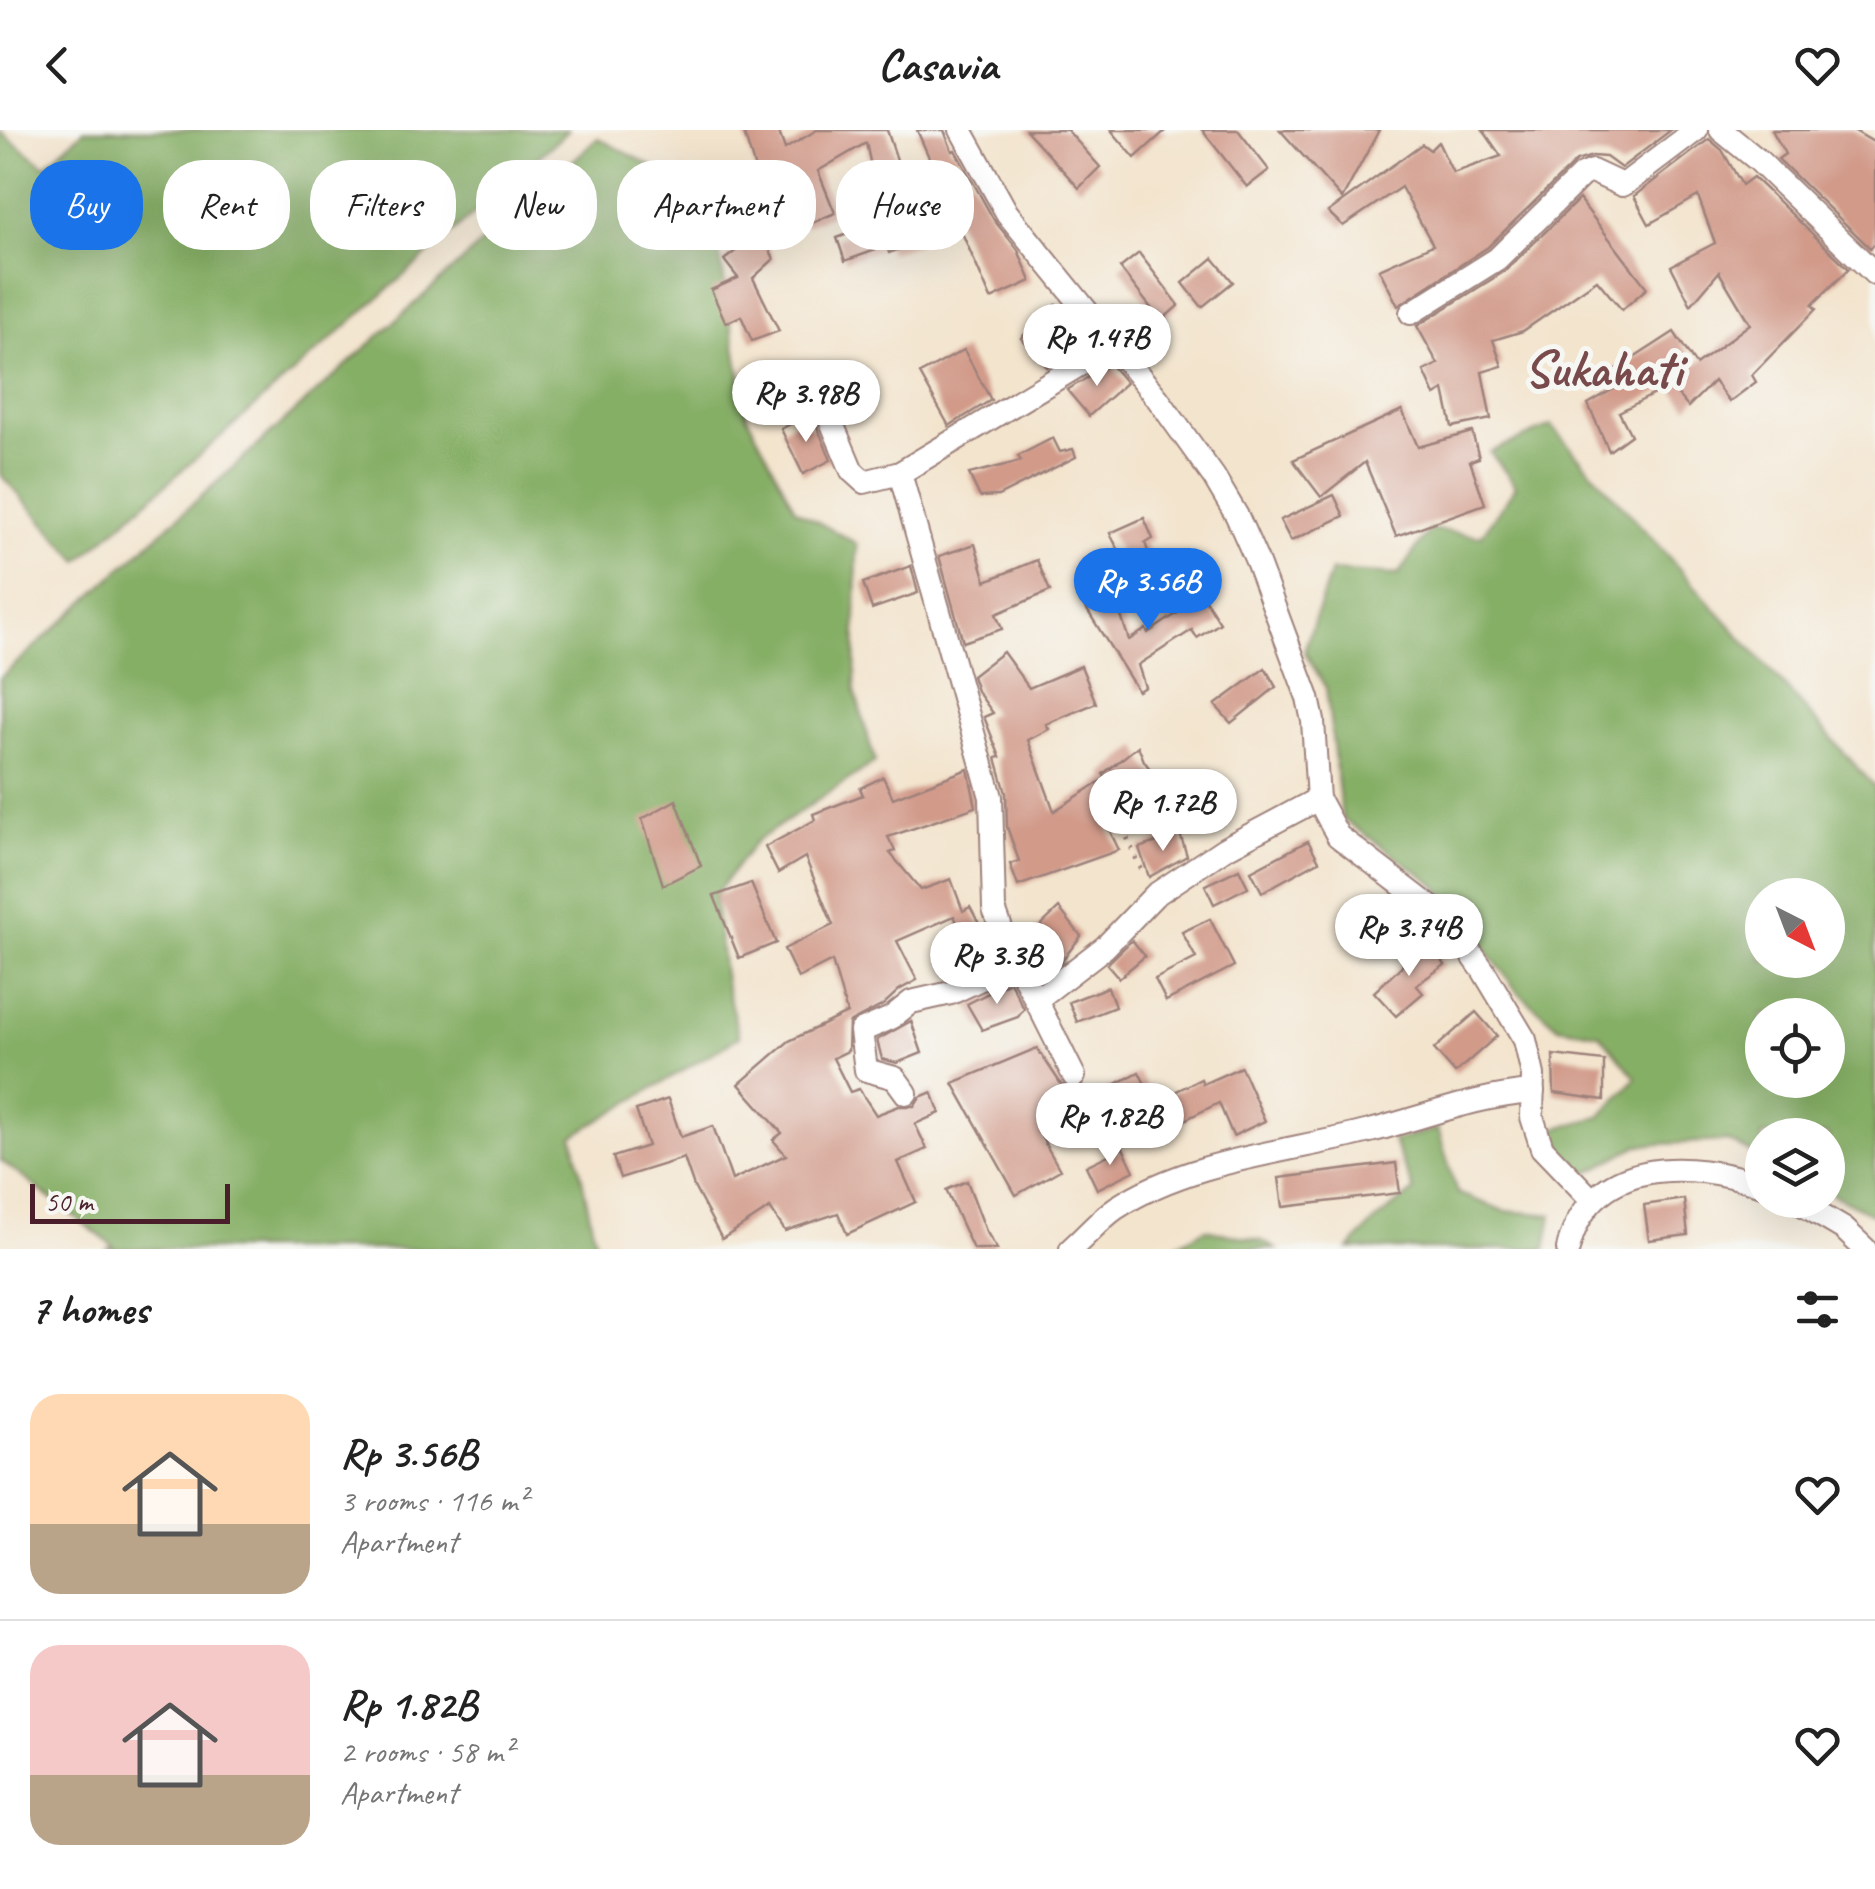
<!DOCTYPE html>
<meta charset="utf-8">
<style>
:root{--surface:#fff;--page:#f6f6f6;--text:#222;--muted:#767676;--line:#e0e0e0;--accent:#1a73e8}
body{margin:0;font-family:Caveat,sans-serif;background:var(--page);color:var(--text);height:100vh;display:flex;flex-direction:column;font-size:38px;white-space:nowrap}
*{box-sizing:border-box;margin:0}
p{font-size:32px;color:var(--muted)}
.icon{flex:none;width:55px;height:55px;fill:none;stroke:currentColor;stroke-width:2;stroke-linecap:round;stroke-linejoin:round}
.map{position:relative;height:1119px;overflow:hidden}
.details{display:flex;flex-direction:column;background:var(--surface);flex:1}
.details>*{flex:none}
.banner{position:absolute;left:30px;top:30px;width:1000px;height:90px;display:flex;gap:20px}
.needle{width:65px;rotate:138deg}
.tools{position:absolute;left:1745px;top:748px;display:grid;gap:20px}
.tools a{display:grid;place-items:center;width:100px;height:100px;border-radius:50%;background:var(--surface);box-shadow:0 10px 40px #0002;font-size:50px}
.scale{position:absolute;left:30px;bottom:25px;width:200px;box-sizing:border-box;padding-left:10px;border:5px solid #4a1f2b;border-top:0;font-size:28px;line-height:35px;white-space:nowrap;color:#4a1f2b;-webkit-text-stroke:8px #f6f6f2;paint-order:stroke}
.price{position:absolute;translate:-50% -85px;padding:0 22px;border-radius:35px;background:#fff;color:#222;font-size:32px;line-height:65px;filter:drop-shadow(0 2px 5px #0008)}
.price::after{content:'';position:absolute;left:50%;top:60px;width:30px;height:22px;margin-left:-15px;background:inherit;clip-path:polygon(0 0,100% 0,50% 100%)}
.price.on{background:var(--accent);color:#fff}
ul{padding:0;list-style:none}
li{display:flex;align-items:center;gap:30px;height:250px;padding:0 30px}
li+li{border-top:2px solid var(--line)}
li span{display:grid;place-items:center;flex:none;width:280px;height:200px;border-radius:30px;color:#555}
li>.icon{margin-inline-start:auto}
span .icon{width:120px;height:120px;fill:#fffc;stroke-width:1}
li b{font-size:42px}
h2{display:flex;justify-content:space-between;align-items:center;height:120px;padding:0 30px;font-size:42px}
.tag{padding:0 35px;border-radius:40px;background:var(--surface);box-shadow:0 10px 40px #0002;font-size:35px;line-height:90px}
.tag.on{background:var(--accent);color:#fff}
header{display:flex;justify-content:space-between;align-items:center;height:130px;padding:0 30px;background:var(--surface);font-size:45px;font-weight:700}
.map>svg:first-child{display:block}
.forest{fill:#86af66;stroke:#686748;stroke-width:2.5;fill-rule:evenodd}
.building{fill:#d19a89}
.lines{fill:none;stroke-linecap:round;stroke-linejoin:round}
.street-casing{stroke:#9e827c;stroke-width:26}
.path{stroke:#9e827c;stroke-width:5;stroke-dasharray:2.5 8;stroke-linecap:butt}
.street{stroke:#fff;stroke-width:22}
.labels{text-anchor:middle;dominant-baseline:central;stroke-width:10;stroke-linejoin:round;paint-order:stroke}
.quarter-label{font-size:52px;font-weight:bold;fill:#794a4c;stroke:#f6f6f2}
</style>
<header><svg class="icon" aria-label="back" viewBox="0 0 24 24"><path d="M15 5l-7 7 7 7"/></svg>Casavia<svg class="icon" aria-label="heart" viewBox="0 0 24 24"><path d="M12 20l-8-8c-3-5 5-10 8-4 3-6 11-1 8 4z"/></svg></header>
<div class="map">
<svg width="1875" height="1119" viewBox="0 0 1875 1119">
<rect width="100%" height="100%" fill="#f6f6f2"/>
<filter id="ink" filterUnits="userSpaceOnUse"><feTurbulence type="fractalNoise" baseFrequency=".01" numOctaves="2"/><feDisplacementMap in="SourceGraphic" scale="20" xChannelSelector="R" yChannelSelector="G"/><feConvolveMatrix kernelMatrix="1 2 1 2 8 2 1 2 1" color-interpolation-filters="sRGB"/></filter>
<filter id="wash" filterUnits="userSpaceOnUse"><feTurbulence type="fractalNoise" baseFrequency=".0048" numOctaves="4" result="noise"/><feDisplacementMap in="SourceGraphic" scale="40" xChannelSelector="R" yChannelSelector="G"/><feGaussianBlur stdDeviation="2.25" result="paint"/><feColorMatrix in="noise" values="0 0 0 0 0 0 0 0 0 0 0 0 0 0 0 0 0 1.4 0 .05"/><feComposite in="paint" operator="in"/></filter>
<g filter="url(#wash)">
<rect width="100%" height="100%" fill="#f3e4cd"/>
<g class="forest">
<polygon points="84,0 568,0 568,1 79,431 0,344 0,1 45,36"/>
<polygon points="598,8 682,52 717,109 747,286 795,379 857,414 855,561 875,632 755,712 714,766 725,852 739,907 573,1006 597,1119 108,1119 113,1116 0,1030 0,548"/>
<path d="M1551 296 1875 657V1086L1828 1062V1005H1762V1029L1728 1011 1639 1015 1572 1051 1552 999 1600 987 1636 948 1600 904 1558 897 1518 862 1435 754 1342 688 1326 558 1304 521 1331 441 1398 445 1430 399 1481 406 1516 356 1490 322ZM1762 765H1828V830H1762ZM1762 885H1828V950H1762Z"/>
<polygon points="1438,999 1457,1063 1505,1081 1552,1085 1546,1119 1349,1119 1374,1092 1414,1061 1393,1011"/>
<polygon points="1205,1099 1262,1111 1276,1119 1170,1119"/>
</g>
<g id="blocks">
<g class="building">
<polygon points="743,0 778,0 785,19 817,0 887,0 924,111 889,123 887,116 845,131 837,108 883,91 866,13 818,41 835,83 805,96 792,61 767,77"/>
<polygon points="917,0 944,0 952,21 955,20 994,90 1018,120 1031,151 991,169"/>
<polygon points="1026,0 1067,0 1100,37 1079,58"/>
<polygon points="1111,0 1166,0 1135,28"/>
<polygon points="1202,0 1238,0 1269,40 1247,57"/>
<polygon points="1280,0 1379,0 1342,69"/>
<polygon points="1483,0 1671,0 1621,38 1606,27 1592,26 1576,31 1488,117 1398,176 1379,139 1433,115 1401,57 1343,96 1328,82 1422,14 1430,20 1438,12 1453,43 1501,26"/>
<polygon points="1772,0 1853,0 1875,13 1875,114 1870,118 1778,29 1785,24"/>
<polygon points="1709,9 1722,20 1742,55 1753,47 1849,139 1812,175 1816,179 1752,245 1756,252 1729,272 1714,251 1688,277 1670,256 1619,282 1631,305 1609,321 1588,274 1625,252 1617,239 1674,202 1696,235 1750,194 1719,142 1691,175 1671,136 1715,113 1698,66 1649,94 1634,66"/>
<polygon points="1579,69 1647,158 1622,180 1597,150 1523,201 1493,210 1502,236 1482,242 1491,289 1452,297 1444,260 1435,265 1424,241 1438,234 1417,196 1505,141"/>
<polygon points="761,101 774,129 753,148 779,201 752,211 741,186 726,193 711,160 738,148 724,130"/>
<polygon points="1139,123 1179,175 1161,191 1120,138"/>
<polygon points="1213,128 1233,152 1202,177 1183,153"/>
<polygon points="1056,175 1089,211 1047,237 1021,208"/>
<polygon points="964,220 991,270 949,296 920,244"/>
<polygon points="1110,234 1126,253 1089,286 1067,260"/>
<polygon points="1402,280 1418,317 1472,302 1479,328 1470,331 1485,374 1396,406 1365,332 1321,367 1293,330"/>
<polygon points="804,287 810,298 816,294 831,330 803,344 781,299"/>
<polygon points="1053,308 1060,322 1073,319 1076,327 998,366 980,367 969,344 1021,331 1018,326"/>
<polygon points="1334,365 1344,386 1291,411 1280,390"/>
<polygon points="1144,388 1153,409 1145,413 1158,450 1123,462 1116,440 1126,436 1110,403"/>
<polygon points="975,414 986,451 1037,430 1050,461 996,484 1002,499 963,512 939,426"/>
<polygon points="911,436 918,463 872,479 863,453"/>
<polygon points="1114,465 1129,510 1146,499 1148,503 1203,466 1220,493 1197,508 1192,500 1138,535 1145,557 1138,561 1084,475"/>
<polygon points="1003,522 1029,558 1081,536 1096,573 1046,594 1049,599 1028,610 1054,681 1106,648 1103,644 1138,616 1144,631 1159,651 1106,693 1119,720 1018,756 1010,734 1019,731 1007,697 1006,663 996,628 1000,627 984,587 993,583 977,561 972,546"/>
<polygon points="1265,538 1276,557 1231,593 1215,575"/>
<polygon points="968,639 976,677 888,707 895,721 890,723 921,760 951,749 963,781 970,777 996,825 978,834 954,786 897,811 917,850 899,860 883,875 849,893 848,921 833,928 850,962 859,959 876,985 899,976 914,976 920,967 932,962 940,983 915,994 927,1019 898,1032 916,1072 847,1104 838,1083 785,1101 770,1078 722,1109 694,1057 684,1028 620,1048 613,1027 648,1016 636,980 668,969 681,1007 713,996 732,1050 786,1025 773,1010 782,1003 739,954 789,911 847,883 832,831 798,848 784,819 833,795 805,727 778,743 765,717 815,690 813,684 863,665 860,658 883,647 893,668"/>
<polygon points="676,670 701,736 663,755 642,689"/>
<polygon points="1180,704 1187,726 1149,747 1139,718"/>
<polygon points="1308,711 1319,731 1262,762 1251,741"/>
<polygon points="1239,739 1248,757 1214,774 1205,755"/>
<polygon points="751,753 776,813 739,828 714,766"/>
<polygon points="1059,778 1081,806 1061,832 1048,842 1034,802"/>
<polygon points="1210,789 1234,836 1166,871 1155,849 1196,828 1182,802"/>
<polygon points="1132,810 1145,826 1119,848 1107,834"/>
<polygon points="1430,813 1445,835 1416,855 1423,863 1396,886 1374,862 1404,834 1402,831"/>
<polygon points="1010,852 1024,879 1018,887 982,900 967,874"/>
<polygon points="1108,857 1115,877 1077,892 1069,872"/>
<polygon points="1476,882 1497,906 1455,943 1434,919"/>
<polygon points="911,891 922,923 897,933 882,929 877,910"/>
<polygon points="1037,918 1061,954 1072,961 1091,984 1042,1008 1060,1040 1016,1065 953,953"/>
<polygon points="1553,925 1604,931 1604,970 1554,963"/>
<polygon points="1241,937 1265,991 1233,1006 1219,973 1176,994 1172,987 1108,1015 1088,969 1139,942 1154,972 1201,949 1203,954"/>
<polygon points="1123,1018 1134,1041 1097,1059 1086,1036"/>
<polygon points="1396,1033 1400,1063 1283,1077 1279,1048"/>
<polygon points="967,1051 986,1101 997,1119 973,1119 946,1060"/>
<polygon points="1684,1069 1688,1105 1649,1110 1644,1075"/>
</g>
</g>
</g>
<g filter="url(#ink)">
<use href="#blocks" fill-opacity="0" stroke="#9e827c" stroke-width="2.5"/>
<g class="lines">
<g class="street-casing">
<g id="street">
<polyline points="961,0 1007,83 1158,269 1214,347 1237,386 1257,431 1308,568 1313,591 1318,669 1338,706 1429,776 1458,805 1483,840 1525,910 1533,945 1532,987 1542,1018 1592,1070"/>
<polyline points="1721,0 1759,31 1875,144"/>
<polyline points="1411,183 1497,129 1582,45 1592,41 1622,55 1626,53 1696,0"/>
<polyline points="817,258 852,341 864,352 900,343 1114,214"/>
<polyline points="900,343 991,667 994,779 1006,812 1036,870"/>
<polyline points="1074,946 1036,870 1105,817 1155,765 1224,719 1318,669"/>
<polyline points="906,963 895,948 866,940 861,901 891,888 911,872 951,863 1016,832"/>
<polyline points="1795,1070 1844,1099 1865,1119"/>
<path d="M1071 1119C1086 1106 1100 1089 1116 1078 1191 1029 1286 1023 1370 1001 1425 987 1476 966 1533 962"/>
<path d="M1568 1119C1590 1026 1689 1030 1762 1055"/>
</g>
</g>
<polyline class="path" points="1118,689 1144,745"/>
<use href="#street" class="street"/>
</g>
</g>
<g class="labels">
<g class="quarter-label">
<text x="1603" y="239">Sukahati</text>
</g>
</g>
</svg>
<div class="tools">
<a><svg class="needle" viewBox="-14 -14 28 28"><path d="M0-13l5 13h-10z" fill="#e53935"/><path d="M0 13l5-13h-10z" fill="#767676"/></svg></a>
<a><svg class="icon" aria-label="locate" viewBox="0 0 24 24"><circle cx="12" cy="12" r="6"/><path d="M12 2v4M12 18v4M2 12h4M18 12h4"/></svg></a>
<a><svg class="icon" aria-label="layers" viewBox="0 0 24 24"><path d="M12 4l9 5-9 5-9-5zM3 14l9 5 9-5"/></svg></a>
</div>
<div class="scale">50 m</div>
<b class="price" style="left:1097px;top:259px">Rp 1.47B</b>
<b class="price" style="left:806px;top:315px">Rp 3.98B</b>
<b class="price on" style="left:1148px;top:503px">Rp 3.56B</b>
<b class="price" style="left:1163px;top:724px">Rp 1.72B</b>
<b class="price" style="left:1409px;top:849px">Rp 3.74B</b>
<b class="price" style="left:997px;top:877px">Rp 3.3B</b>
<b class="price" style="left:1110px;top:1038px">Rp 1.82B</b>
<div class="banner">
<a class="tag on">Buy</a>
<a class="tag">Rent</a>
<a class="tag">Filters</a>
<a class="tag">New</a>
<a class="tag">Apartment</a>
<a class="tag">House</a>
</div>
</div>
<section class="details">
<h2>7 homes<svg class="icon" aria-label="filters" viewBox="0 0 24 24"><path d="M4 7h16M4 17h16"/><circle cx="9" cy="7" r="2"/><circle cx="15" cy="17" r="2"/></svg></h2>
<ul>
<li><span style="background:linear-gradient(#ffd9b3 65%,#b9a48a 0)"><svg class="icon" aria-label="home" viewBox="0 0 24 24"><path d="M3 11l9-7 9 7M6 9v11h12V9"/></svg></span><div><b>Rp 3.56B</b><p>3 rooms · 116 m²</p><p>Apartment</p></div><svg class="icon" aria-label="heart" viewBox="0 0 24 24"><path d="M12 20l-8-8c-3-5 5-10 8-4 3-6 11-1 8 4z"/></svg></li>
<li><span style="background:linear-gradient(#f6c9c9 65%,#b9a48a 0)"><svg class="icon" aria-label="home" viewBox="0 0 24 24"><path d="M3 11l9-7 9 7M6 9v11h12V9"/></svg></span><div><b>Rp 1.82B</b><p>2 rooms · 58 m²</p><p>Apartment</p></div><svg class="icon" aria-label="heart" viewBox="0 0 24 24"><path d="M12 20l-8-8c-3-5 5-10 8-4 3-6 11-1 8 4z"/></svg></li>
</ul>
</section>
